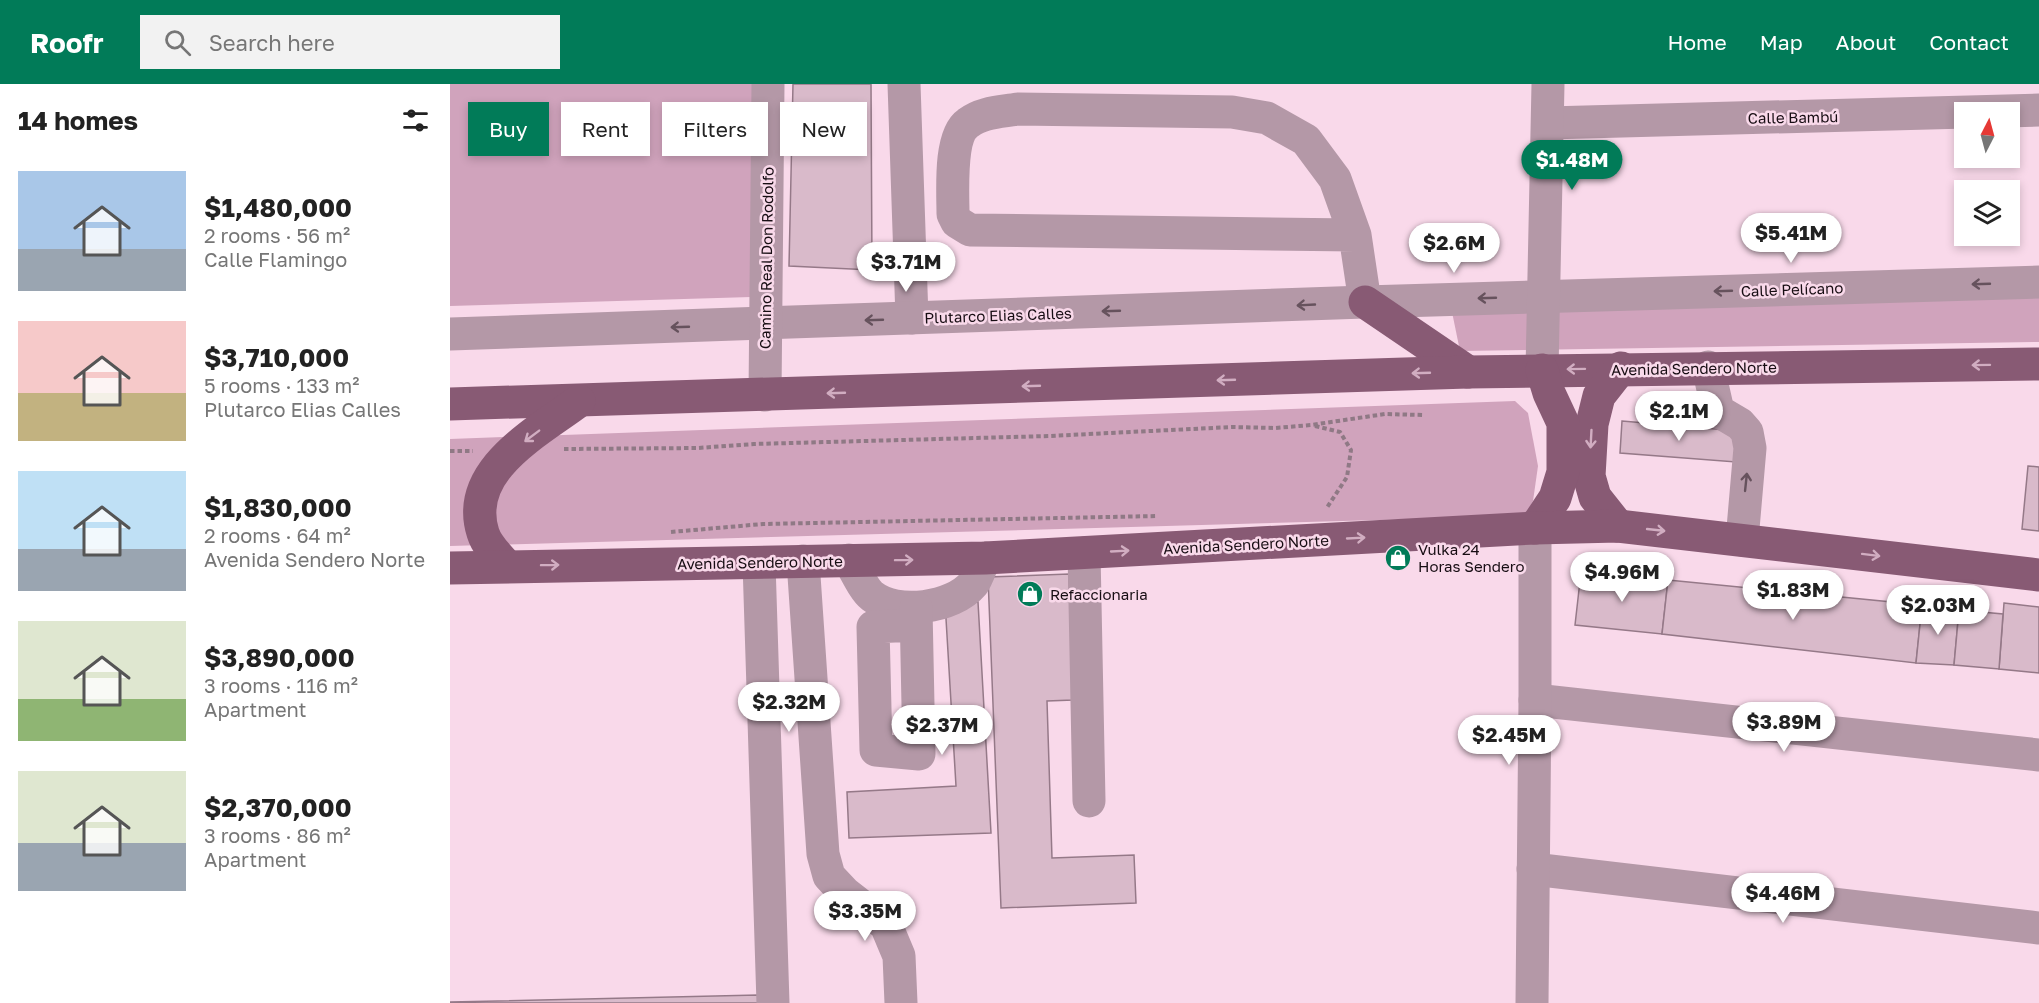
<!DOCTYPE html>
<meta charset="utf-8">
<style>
:root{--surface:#fff;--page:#f2f2f2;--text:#222;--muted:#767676;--accent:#017b58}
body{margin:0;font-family:"Golos Text",sans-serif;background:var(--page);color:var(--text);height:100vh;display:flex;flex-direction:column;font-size:22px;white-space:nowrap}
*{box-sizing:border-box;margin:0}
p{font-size:20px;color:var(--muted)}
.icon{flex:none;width:33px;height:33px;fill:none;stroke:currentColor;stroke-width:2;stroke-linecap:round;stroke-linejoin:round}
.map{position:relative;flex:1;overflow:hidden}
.drawer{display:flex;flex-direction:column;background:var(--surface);width:450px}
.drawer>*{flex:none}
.hud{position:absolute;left:18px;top:18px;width:570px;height:54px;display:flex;gap:12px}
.needle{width:39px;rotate:6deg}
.controls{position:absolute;left:1504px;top:18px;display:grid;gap:12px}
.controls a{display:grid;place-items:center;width:66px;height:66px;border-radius:0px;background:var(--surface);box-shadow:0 3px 9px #0003;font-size:30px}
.price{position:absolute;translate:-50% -51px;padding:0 14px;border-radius:21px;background:#fff;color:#222;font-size:20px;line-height:39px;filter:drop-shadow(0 2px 3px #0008)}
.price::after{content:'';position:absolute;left:50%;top:36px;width:18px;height:14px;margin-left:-9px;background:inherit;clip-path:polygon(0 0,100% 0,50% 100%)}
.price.on{background:var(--accent);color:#fff}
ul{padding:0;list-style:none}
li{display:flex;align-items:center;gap:18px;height:150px;padding:0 18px}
li span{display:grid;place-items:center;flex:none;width:168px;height:120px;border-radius:0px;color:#555}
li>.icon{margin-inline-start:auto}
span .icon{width:72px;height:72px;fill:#fffc;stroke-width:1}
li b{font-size:26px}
h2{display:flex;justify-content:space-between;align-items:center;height:72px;padding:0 18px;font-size:26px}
.tag{padding:0 21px;border-radius:0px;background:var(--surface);box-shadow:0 3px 9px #0003;font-size:21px;line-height:54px}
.tag.on{background:var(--accent);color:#fff}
header{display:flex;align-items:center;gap:36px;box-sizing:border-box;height:84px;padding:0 30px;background:var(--accent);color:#fff}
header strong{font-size:28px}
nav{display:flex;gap:33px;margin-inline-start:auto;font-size:21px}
.search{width:420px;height:54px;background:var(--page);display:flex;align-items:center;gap:15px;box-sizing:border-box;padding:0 21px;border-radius:0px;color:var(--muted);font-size:22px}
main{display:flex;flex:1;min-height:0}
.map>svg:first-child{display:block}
.green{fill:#d0a3bc}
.building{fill:#d9baca;stroke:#957988;stroke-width:1.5}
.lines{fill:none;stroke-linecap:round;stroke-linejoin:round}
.path{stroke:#8f7985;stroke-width:4;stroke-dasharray:4.5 3;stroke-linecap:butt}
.minor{stroke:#b498a7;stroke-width:33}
.major{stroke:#885a74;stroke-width:33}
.oneway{stroke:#66525d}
.oneway2{stroke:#d1adc1}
.labels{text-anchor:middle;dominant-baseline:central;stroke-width:5;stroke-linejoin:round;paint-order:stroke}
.street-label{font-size:15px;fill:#170d13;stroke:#f9d9ea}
.poi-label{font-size:15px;fill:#170d13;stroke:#f9d9ea;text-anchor:start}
</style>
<header>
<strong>Roofr</strong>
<div class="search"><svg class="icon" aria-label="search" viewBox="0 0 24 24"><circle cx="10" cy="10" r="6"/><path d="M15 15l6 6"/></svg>Search here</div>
<nav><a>Home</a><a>Map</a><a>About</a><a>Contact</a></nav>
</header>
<main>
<section class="drawer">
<h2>14 homes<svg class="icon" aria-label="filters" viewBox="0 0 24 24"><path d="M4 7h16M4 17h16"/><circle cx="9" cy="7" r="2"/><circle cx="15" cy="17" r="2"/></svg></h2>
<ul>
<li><span style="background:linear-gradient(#a9c7e8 65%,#9aa5b1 0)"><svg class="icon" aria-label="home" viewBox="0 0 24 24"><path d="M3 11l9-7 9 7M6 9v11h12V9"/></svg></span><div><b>$1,480,000</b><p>2 rooms · 56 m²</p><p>Calle Flamingo</p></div></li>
<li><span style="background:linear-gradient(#f6c9c9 60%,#c2b280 0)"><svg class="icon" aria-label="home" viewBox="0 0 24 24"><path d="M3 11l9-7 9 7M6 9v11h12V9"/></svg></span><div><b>$3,710,000</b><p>5 rooms · 133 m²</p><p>Plutarco Elias Calles</p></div></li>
<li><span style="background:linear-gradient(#bfe0f5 65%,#9aa5b1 0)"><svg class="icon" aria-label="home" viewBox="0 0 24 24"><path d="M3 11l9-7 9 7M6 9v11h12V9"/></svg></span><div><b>$1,830,000</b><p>2 rooms · 64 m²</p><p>Avenida Sendero Norte</p></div></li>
<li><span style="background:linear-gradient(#dfe7d0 65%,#8fb573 0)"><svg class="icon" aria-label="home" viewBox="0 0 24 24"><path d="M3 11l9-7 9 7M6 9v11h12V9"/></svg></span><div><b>$3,890,000</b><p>3 rooms · 116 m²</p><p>Apartment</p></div></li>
<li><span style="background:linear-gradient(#dfe7d0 60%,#9aa5b1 0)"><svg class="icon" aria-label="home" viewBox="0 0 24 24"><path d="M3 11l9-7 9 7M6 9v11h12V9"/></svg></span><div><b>$2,370,000</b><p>3 rooms · 86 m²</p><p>Apartment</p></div></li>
</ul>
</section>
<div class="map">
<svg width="1589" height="919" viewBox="0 0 1589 919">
<rect width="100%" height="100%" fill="#f9d9ea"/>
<g class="green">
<polygon points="0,0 305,0 301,213 0,222"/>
<polygon points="1589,212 1589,258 1010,267 1002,228"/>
<polygon points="1065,317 1078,329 1088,382 1083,417 1075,432 0,462 0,355"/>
</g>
<g class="building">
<polygon points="343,0 421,0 422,186 339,182"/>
<polygon points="1172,337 1288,347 1286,378 1170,369"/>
<polygon points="1578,382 1589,383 1589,447 1572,445"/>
<polygon points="1131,488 1218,496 1212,550 1125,541"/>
<polygon points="619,490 623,616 597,617 602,774 684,771 686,819 551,824 538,493"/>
<polygon points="1218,496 1472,521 1466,579 1212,550"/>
<polygon points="495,518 528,518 541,749 399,754 397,708 506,702"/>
<polygon points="1554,519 1589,523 1589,589 1549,585"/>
<polygon points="1472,521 1509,526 1504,581 1466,579"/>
<polygon points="1509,526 1553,530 1549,585 1504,581"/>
<polygon points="308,911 309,919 0,919 0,918"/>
</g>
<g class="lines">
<g class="path">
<polyline points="865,342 890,348 901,366 897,393 876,425"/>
<polyline points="114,365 248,364 304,360 599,352 782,343 826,344 861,341 935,330 973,331"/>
<polyline points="0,367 23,367"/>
<polyline points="221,448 313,440 708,432"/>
</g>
<g class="minor">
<polyline points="454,0 462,234"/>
<polyline points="1098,39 1589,26"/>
<path d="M905 151 520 146 507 138 503 130C503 108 499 52 518 39 532 28 551 28 568 25L782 28 817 34 856 56 885 95 905 151 915 218"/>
<polyline points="0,250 915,218 1589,198"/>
<polyline points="1258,283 1268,327 1290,340 1297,348 1300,364 1292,456"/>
<polyline points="1092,286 1098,0"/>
<polyline points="315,311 318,0"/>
<polyline points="634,469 639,717"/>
<path d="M399 476C405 486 414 506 422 512 447 532 503 524 523 500 528 493 531 482 535 474"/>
<polyline points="353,477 373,770 379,792 395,809 436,841 449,872 451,919"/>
<polyline points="309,479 323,919"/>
<polyline points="466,524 469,670 426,666 423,543 466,541"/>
<polyline points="1085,616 1589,671"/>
<polyline points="1083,785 1589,844"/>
<polyline points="1082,919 1085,616 1085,444"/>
</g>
<g class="major">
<polyline points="915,218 1018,288"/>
<polyline points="0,320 1018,288 1589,280"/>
<polyline points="1168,442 1145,413 1139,392 1142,340 1149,312 1171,284"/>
<polyline points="1085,444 1105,414 1113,388 1113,339 1099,309 1092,286"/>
<path d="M57 482C48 472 37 462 33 449 13 386 88 348 129 317"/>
<polyline points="0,484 535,474 1085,444 1168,442 1589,491"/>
</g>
</g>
<defs><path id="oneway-shaft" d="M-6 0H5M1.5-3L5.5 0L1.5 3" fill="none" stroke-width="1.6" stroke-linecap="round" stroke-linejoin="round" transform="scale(1.5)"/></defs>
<g class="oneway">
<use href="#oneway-shaft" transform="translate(1531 200) rotate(178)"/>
<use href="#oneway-shaft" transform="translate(1273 207) rotate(178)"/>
<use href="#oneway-shaft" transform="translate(1037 214) rotate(178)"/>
<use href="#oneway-shaft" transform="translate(856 221) rotate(177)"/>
<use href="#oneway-shaft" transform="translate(661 227) rotate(178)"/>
<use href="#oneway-shaft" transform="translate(424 236) rotate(178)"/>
<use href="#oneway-shaft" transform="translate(230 243) rotate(178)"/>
<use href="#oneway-shaft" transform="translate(1296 398) rotate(-84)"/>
</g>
<g class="oneway2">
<use href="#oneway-shaft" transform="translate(1531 281) rotate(179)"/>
<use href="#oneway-shaft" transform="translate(1126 285) rotate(179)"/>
<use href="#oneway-shaft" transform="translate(971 289) rotate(178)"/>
<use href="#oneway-shaft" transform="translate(776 296) rotate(178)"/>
<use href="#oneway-shaft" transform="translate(581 302) rotate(178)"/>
<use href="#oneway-shaft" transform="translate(386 309) rotate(178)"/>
<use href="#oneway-shaft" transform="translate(82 352) rotate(143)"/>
<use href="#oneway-shaft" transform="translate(1141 355) rotate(93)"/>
<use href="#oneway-shaft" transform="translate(1206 446) rotate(6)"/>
<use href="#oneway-shaft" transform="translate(906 454) rotate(-3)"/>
<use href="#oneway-shaft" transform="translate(670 467) rotate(-3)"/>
<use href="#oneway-shaft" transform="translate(1421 471) rotate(7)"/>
<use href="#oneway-shaft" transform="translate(454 476) rotate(-1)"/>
<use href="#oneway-shaft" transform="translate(100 481) rotate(-1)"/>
</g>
<defs>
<g id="shop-disc" transform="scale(1.35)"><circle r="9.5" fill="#017b58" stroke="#f9d9ea"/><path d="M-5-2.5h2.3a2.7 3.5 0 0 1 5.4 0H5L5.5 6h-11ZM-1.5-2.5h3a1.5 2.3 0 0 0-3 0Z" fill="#fff"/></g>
</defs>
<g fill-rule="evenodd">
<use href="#shop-disc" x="948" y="474"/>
<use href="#shop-disc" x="580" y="510"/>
</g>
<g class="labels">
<g class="street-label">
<text transform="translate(1343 33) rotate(-1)">Calle Bambú</text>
<text transform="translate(316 174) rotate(-89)">Camino Real Don Rodolfo</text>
<text transform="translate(1342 205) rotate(-2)">Calle Pelícano</text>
<text transform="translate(548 231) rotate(-2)">Plutarco Elias Calles</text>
<text transform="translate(1244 284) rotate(-1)">Avenida Sendero Norte</text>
<text transform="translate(796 460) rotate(-3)">Avenida Sendero Norte</text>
<text transform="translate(310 478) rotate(-1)">Avenida Sendero Norte</text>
</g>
<g class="poi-label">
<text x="968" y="465">Vulka 24<tspan x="968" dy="17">Horas Sendero</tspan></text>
<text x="600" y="510">Refaccionaria</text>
</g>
</g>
</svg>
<div class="controls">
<a><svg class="needle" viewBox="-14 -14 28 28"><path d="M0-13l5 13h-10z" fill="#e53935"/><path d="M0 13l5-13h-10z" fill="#767676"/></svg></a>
<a><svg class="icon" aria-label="layers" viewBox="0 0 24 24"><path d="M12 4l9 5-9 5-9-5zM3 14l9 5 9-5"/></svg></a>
</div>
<b class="price on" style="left:1122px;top:107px">$1.48M</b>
<b class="price" style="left:1341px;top:180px">$5.41M</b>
<b class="price" style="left:1004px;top:190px">$2.6M</b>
<b class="price" style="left:456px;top:209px">$3.71M</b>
<b class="price" style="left:1229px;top:358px">$2.1M</b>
<b class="price" style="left:1172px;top:519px">$4.96M</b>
<b class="price" style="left:1343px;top:537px">$1.83M</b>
<b class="price" style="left:1488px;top:552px">$2.03M</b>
<b class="price" style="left:339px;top:649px">$2.32M</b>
<b class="price" style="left:1334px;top:669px">$3.89M</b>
<b class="price" style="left:492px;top:672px">$2.37M</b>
<b class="price" style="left:1059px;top:682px">$2.45M</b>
<b class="price" style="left:1333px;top:840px">$4.46M</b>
<b class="price" style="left:415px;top:858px">$3.35M</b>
<div class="hud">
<a class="tag on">Buy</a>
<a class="tag">Rent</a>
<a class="tag">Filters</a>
<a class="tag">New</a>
</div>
</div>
</main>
